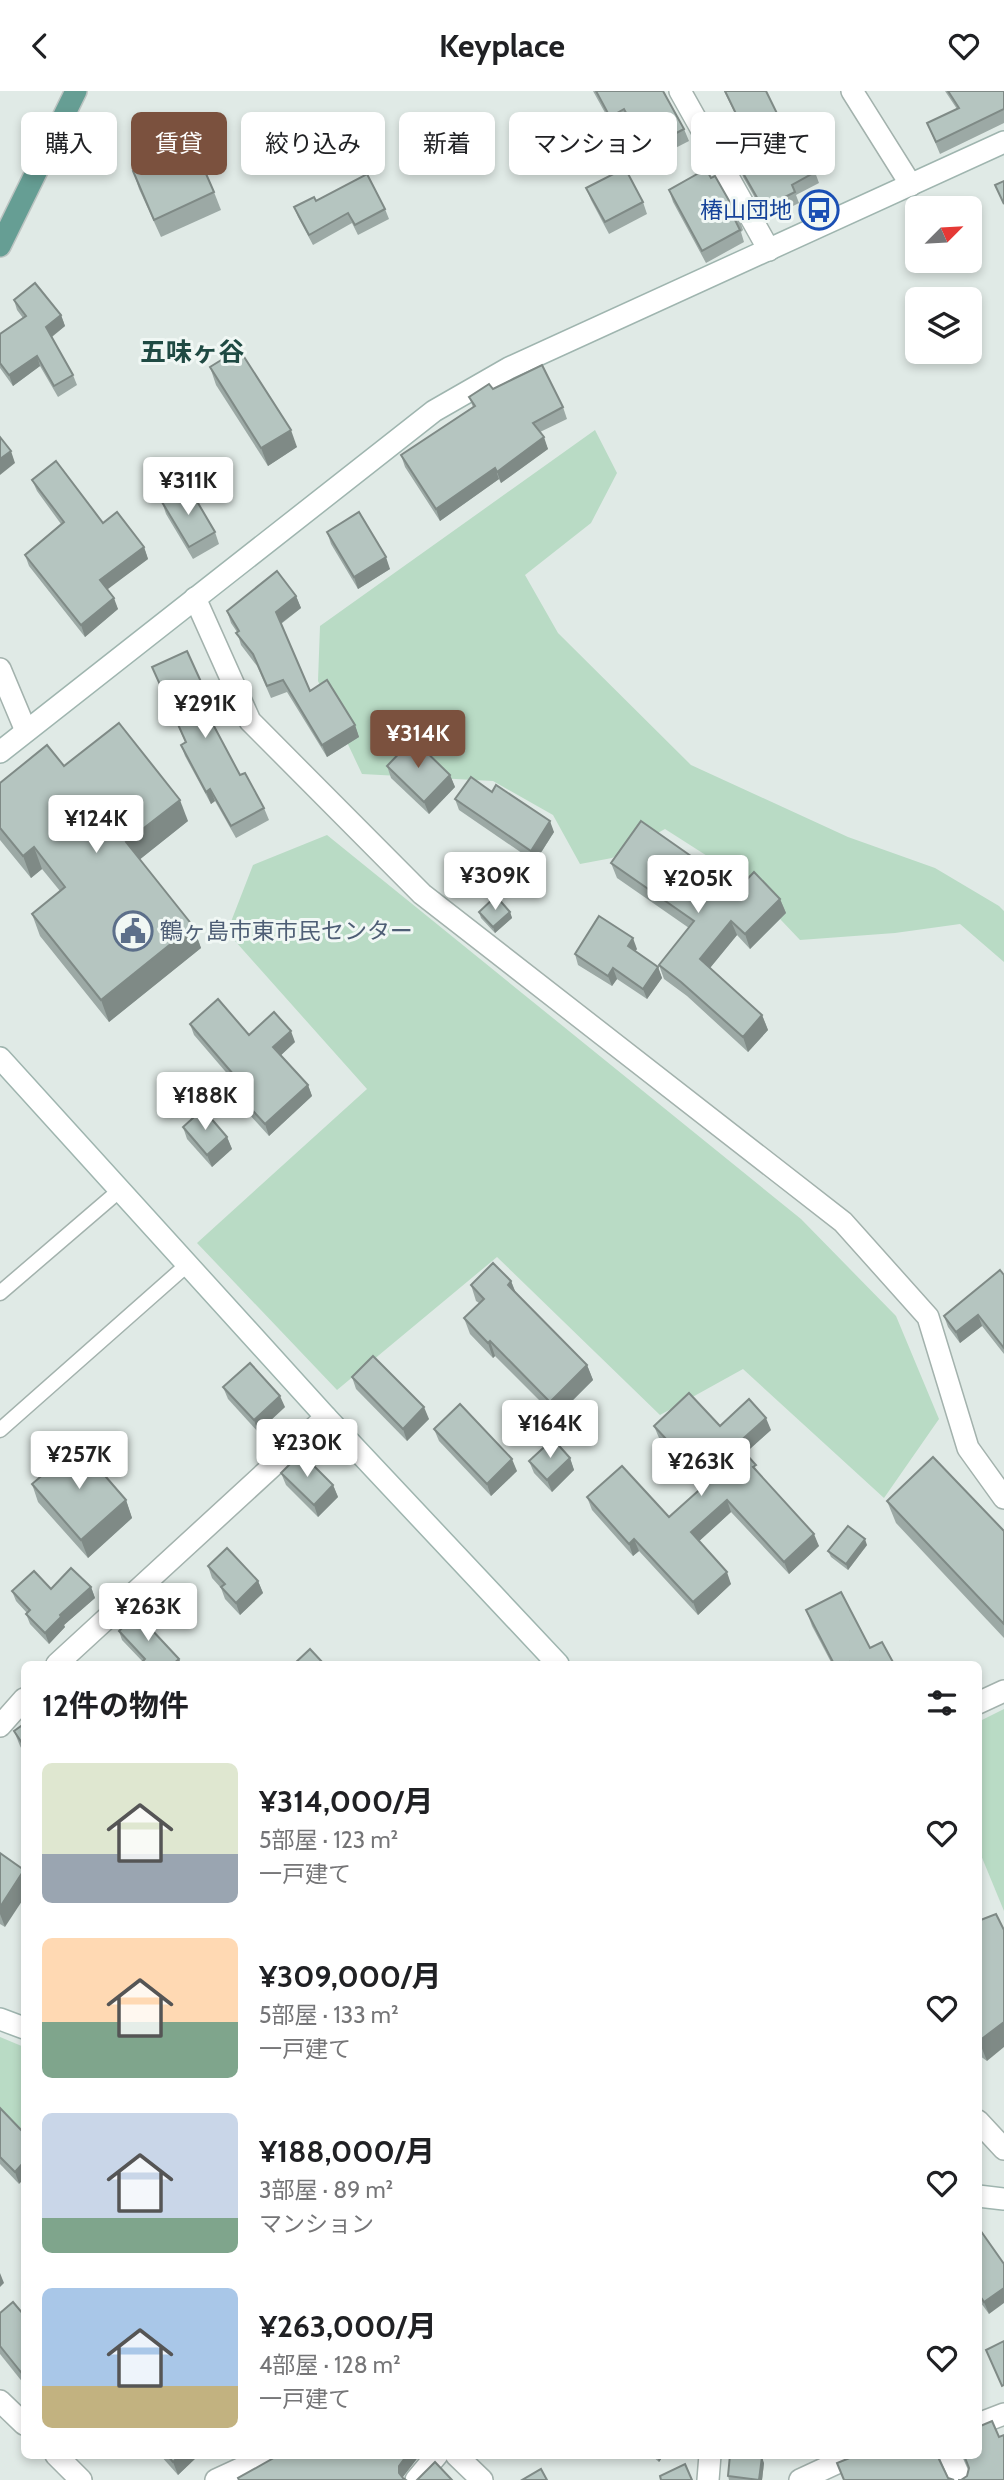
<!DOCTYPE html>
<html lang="ja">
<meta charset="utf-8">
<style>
:root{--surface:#fff;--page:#f6f6f6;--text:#202124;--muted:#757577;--accent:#7b513e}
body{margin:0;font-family:Cabin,"Noto Sans JP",sans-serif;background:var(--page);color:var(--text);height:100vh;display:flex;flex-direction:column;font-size:26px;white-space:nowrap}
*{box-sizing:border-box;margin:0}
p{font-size:23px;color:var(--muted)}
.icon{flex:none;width:38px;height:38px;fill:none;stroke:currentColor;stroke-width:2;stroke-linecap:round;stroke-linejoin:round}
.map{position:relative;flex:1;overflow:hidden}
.sheet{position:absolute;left:21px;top:1570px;width:961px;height:798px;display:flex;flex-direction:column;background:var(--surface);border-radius:10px;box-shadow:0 4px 10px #0003}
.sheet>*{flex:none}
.top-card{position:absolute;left:21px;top:21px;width:962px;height:63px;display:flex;gap:14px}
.needle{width:46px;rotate:66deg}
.buttons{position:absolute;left:905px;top:105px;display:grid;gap:14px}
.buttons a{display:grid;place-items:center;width:77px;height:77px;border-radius:10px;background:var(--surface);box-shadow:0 4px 10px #0003;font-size:35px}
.price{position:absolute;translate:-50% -60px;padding:0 16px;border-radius:7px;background:#fff;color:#222;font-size:23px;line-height:46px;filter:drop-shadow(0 2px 4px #0008)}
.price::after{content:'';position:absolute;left:50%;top:42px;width:21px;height:16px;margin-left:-10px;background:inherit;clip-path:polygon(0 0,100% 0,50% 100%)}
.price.current{background:var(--accent);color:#fff}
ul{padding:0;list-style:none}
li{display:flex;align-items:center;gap:21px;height:175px;padding:0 21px}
li span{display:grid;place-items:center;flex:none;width:196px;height:140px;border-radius:10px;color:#555}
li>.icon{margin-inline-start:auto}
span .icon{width:84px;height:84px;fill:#fffc;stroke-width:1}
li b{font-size:30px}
h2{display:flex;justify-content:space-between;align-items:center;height:84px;padding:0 21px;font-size:30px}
.pill{padding:0 24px;border-radius:10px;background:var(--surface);box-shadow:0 4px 10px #0003;font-size:24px;line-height:63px}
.pill.current{background:var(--accent);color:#fff}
header{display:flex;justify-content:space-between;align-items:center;height:91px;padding:0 21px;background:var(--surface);font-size:32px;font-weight:800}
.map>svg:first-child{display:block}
.green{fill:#b9dbc5}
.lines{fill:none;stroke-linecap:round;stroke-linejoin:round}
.lane-casing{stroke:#a3b2ad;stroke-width:17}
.street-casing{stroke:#a3b2ad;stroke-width:24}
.secondary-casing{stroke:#9fb5af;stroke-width:24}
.primary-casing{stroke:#bcc4c2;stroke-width:24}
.lane{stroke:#fff;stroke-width:14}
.street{stroke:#fff;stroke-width:21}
.secondary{stroke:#fff;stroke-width:21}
.primary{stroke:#669e94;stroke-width:21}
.wall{fill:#9ca9a5}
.shaded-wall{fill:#7f8a86}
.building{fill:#b5c5c0;stroke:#7f8a86;stroke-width:2}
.labels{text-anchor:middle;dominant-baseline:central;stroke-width:6;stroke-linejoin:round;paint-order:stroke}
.transit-label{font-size:23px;fill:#164399;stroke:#f0f7f4;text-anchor:end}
.service-label{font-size:23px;fill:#4e5e75;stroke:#f0f7f4;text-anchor:start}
.quarter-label{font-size:26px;font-weight:bold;fill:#1f4a43;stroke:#f0f7f4}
</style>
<header><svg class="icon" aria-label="back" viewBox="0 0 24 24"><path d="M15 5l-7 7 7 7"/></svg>Keyplace<svg class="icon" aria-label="heart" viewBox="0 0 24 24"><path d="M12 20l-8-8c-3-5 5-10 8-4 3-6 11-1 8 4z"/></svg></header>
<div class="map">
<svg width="1004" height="2389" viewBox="0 0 1004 2389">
<rect width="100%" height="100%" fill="#e0eae6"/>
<g class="green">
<polygon points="595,339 617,382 591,432 525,484 558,542 691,674 848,746 935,777 999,815 1004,820 1004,871 960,833 895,842 800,849 740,786 665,738 612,767 580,773 553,724 493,690 362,683 318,590 320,535"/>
<polygon points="327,744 801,1128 896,1225 939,1328 884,1407 743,1278 660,1324 497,1166 337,1299 197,1152 367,998 227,841 253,774"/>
<polygon points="1004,1618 1004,1820 978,1757 978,1631"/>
<polygon points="0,1946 24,1956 24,2042 0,2018"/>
</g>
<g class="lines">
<g class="lane-casing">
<g id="lane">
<polyline points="0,1202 120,1099"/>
<polyline points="0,1339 188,1173"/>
</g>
</g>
<g class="street-casing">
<g id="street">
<polyline points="680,0 769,159"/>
<polyline points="852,0 911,94"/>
<polyline points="195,507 250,630 422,803 843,1131 928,1226 968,1357 1004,1407"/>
<polyline points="0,578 26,640"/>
<polyline points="57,1573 326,1326"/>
<polyline points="978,1612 1004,1600"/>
<polyline points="0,1635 24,1608"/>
<polyline points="978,2030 1004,2058"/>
<polyline points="0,2310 24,2333"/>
<polyline points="978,2333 1004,2323"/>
<polyline points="56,2364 81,2389"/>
<polyline points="456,2364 482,2389"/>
<polyline points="950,2364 961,2389"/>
<polyline points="216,2389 270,2364"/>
<polyline points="416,2389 437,2364"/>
<polyline points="708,2389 710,2364"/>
<polyline points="800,2389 854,2364"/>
</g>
</g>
<g class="secondary-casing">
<g id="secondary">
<polyline points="0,661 434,320 509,277 1004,51"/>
<polyline points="0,967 326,1326 558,1573"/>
<polyline points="0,1928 24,1937"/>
<polyline points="978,2105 1004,2108"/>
</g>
</g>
<g class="primary-casing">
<polyline id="primary" points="0,155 76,0"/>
</g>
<use href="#lane" class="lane"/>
<use href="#street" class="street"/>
<use href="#secondary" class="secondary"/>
<use href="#primary" class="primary"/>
</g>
<g class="wall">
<polygon points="593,0 663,0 684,38 689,50 650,70 629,31 614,38"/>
<polygon points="724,0 766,0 791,51 815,81 819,92 796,104 799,112 767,128 743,86 739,75 756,66"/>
<polygon points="945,0 1004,0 1004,32 940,63 927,32 957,18"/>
<polygon points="133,80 214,101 221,119 161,146 139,98"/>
<polygon points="711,87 739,127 743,139 741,141 744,151 706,172 673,111 669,99"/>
<polygon points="586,97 643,111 647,123 609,143 591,109"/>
<polygon points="316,110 385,118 389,128 358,144 352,132 313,154 298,126 294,116"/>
<polygon points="14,209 61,224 65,235 52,246 73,284 77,294 58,306 40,275 13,295 0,277 0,243 23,227 17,219"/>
<polygon points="210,276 297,356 268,375 216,294"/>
<polygon points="493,298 563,316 567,328 540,341 548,358 501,392 499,388 440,430 405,376 401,364 473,316 469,306"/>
<polygon points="32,389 144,456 148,468 107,498 118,518 85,546 29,475 25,464 61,433 37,400"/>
<polygon points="162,411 215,441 219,453 193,468 166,423"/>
<polygon points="327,441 390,478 358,498 331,453"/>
<polygon points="296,505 301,517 281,533 310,600 355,634 359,646 327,666 287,601 271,607 257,575 241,554 237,541 231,532 227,520"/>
<polygon points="152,576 207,604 211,616 205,618 240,684 264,717 269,729 236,747 215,710 211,713 185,665 181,654 185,651"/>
<polygon points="64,675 188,730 139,769 193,835 201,857 109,931 40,845 32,823 60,800 42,778 31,787 0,749 0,692"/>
<polygon points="387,675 450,684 455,696 429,723 391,687"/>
<polygon points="492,701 554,741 535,771 459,719 455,708"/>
<polygon points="611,772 738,798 780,808 786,822 750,858 737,844 710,877 762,924 768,939 748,961 687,905 664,888 659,874 689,837 617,787"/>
<polygon points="479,821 510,821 512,827 495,842 481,827"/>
<polygon points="637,858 635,860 658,876 662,887 647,908 617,888 612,895 578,874 575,863"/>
<polygon points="190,933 249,944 295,951 281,964 308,994 312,1005 269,1045 249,1023 245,1011 249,1008 194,944"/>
<polygon points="183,1036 227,1046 232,1058 212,1076 187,1048"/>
<polygon points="1004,1184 1004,1263 982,1235 960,1252 948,1236 944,1225"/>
<polygon points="511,1190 516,1202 587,1274 593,1289 556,1326 495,1265 493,1267 470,1243 464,1227 479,1212 476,1210 471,1194"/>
<polygon points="352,1286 429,1328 407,1350 356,1298"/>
<polygon points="223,1296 285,1316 258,1341 228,1308"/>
<polygon points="654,1335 720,1335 771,1339 745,1362 759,1382 819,1455 789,1483 731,1421 699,1450 731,1493 698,1524 639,1460 633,1465 592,1419 587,1406 669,1426 703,1396 659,1347"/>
<polygon points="434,1338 517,1380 491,1405 439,1350"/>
<polygon points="57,1363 126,1409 132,1427 88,1467 38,1411 32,1393 59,1369"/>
<polygon points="570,1367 574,1379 552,1401 534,1382 529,1370"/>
<polygon points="281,1382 333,1394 338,1406 318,1426 286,1394"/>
<polygon points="887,1410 1004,1440 1004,1547 896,1432"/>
<polygon points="867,1454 848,1479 831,1466 828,1460"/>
<polygon points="208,1475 258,1490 263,1502 240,1524 225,1508 221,1497 212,1487"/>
<polygon points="91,1496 95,1507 64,1534 65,1536 49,1553 30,1533 26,1523 27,1522 16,1510 12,1500"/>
<polygon points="806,1519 870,1557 894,1573 832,1573 812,1535"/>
<polygon points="119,1540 179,1568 181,1573 140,1573 143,1571 122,1549"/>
<polygon points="24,1633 24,1662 20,1655 14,1640"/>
<polygon points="0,1762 5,1836 0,1833"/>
<polygon points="978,1830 987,1970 980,1965 978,1967"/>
<polygon points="0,2017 19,2093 0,2073"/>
<polygon points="978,2136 989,2223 978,2208"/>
<polygon points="0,2222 24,2224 24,2293 0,2263"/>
<polygon points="160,2364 199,2364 178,2384"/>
<polygon points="651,2364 664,2364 659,2371"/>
<polygon points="764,2372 762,2389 729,2389 728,2385"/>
</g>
<g class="shaded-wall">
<polygon points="61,224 65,235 50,247 46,236"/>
<polygon points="37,265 40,275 13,295 9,284"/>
<polygon points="291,339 297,356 268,375 261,357"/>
<polygon points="544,346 548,358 501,392 497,381"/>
<polygon points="11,360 15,372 0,384 0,368"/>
<polygon points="495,377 499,388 440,430 436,418"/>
<polygon points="144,456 148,468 104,501 100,489"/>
<polygon points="386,466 390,478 358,498 354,486"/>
<polygon points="296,505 301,517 280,533 276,521"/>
<polygon points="114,507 118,518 85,546 81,534"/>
<polygon points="355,634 359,646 327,666 322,654"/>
<polygon points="450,684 455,696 429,723 424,711"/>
<polygon points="210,698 215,710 211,713 206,701"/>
<polygon points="180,709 188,730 134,773 126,751"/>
<polygon points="550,730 554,741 535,771 531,760"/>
<polygon points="34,756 42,778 31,787 23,765"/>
<polygon points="780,808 786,822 750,858 745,843"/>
<polygon points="510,821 512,827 495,842 493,836"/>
<polygon points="731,830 737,844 705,883 700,868"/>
<polygon points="193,835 201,857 109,931 101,909"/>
<polygon points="633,847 637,858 631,866 628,855"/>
<polygon points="658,876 662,887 647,908 643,898"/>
<polygon points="613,877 617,888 612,895 608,885"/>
<polygon points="762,924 768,939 748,961 743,946"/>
<polygon points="291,940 295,951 278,967 273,956"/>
<polygon points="308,994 312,1005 269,1045 265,1033"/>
<polygon points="227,1046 232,1058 212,1076 207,1064"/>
<polygon points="511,1190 517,1206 508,1194"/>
<polygon points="978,1224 982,1235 960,1252 956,1241"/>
<polygon points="490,1250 495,1265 493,1267 488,1252"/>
<polygon points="587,1274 593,1289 556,1326 550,1311"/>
<polygon points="280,1305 285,1316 258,1341 254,1329"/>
<polygon points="424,1316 429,1328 407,1350 403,1338"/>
<polygon points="766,1327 771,1339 741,1366 737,1353"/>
<polygon points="570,1367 574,1379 552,1401 547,1389"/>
<polygon points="512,1368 517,1380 491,1405 487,1393"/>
<polygon points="333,1394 338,1406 318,1426 314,1414"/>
<polygon points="126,1409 132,1427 88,1467 81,1449"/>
<polygon points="727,1409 731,1421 696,1453 691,1441"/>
<polygon points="814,1443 819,1455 789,1483 784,1471"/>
<polygon points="634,1448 639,1460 633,1465 629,1453"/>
<polygon points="865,1448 867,1454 848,1479 846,1473"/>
<polygon points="727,1481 731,1493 698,1524 693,1511"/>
<polygon points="258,1490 263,1502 240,1524 236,1512"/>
<polygon points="91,1496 95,1507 64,1534 65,1536 49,1553 45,1542 60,1524"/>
<polygon points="179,1568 181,1573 173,1573"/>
<polygon points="24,1780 24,1807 5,1836 0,1823 0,1816"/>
<polygon points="1004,1931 1004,1956 987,1970 979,1950"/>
<polygon points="24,2071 24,2088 19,2093 15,2081"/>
<polygon points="0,2182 4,2192 0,2196"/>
<polygon points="1004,2197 1004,2212 989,2223 984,2211"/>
<polygon points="180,2364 199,2364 178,2384 173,2371"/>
<polygon points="407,2364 420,2364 403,2386 403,2389 399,2382 399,2375"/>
<polygon points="657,2364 664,2364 659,2371"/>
<polygon points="762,2366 764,2372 762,2389 759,2389"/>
</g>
<g class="building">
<polygon points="596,0 663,0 684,38 646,58 624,18 610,26"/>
<polygon points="725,0 766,0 791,51 798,48 815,81 792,94 795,101 763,117 739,75 757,66"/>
<polygon points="948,0 1004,0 1004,18 936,51 927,32 959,17"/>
<polygon points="193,53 214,101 154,129 133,80"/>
<polygon points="625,77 643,111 605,131 586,97"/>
<polygon points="706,78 711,87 715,85 739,127 735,129 740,139 702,160 669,99"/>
<polygon points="367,83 385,118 355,134 348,122 309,144 294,116 314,106 316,110"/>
<polygon points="1004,90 1004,113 995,94"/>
<polygon points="35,192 61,224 46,236 73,284 54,295 37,265 9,284 0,272 0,243 26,225 14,209"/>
<polygon points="239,258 291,339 261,357 210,276"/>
<polygon points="542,274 563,316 533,332 544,346 497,381 495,377 436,418 401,364 475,315 469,306 489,293 493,298"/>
<polygon points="0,346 11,360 0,368"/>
<polygon points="56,370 103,432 117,421 144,456 100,489 114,507 81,534 25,464 64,431 32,389"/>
<polygon points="188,395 215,441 189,456 162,411"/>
<polygon points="359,421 386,466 354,486 327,441"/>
<polygon points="277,480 296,505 276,521 310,600 327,589 355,634 322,654 283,589 267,595 253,563 236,542 239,540 227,520"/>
<polygon points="187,560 207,604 199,607 240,684 245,682 264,717 231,735 210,698 206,701 181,654 186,651 152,576"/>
<polygon points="119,632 180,709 126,751 193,835 101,909 32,823 65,796 34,756 23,765 0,737 0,692 47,654 64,675"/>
<polygon points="413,648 450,684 424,711 387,675"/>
<polygon points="471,686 492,701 496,694 550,730 531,760 455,708"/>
<polygon points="641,730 738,798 754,781 780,808 745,843 731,830 700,868 762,924 743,946 681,891 659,874 694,830 611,772"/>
<polygon points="496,805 510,821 493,836 479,821"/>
<polygon points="599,825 633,847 628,855 658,876 643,898 613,877 608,885 575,863"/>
<polygon points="218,908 249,944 274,921 291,940 273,956 308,994 265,1033 245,1011 252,1005 190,933"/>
<polygon points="203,1018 227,1046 207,1064 183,1036"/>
<polygon points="493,1172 511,1190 508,1194 587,1274 550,1311 490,1250 488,1252 464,1227 484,1208 471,1194"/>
<polygon points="1000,1179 1004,1184 1004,1257 978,1224 956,1241 944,1225"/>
<polygon points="373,1265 424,1316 403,1338 352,1286"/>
<polygon points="250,1272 280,1305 254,1329 223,1296"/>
<polygon points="689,1302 720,1335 749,1308 766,1327 737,1353 756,1374 753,1376 814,1443 784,1471 727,1409 691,1441 727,1481 693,1511 634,1448 629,1453 587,1406 622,1375 669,1426 707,1392 654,1335"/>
<polygon points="460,1313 512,1368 487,1393 434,1338"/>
<polygon points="73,1348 126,1409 81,1449 32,1393 61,1368 57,1363"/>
<polygon points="553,1348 570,1367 547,1389 529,1370"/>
<polygon points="301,1362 333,1394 314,1414 281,1382"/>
<polygon points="933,1366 1004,1440 1004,1533 887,1410"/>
<polygon points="848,1435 865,1448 846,1473 828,1460"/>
<polygon points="227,1457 258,1490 236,1512 221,1496 225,1493 208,1475"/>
<polygon points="71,1477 91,1496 60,1524 61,1526 45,1542 26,1523 30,1519 12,1500 34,1480 51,1498"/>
<polygon points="841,1501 870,1557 882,1551 894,1573 850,1573 849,1571 844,1573 834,1573 806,1519"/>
<polygon points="137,1523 179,1568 173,1573 140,1573 145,1568 119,1540"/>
<polygon points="310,1558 324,1573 294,1573"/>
<polygon points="24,1633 24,1655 14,1640"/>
<polygon points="0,1762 24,1779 0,1816"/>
<polygon points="996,1823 1004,1839 1004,1931 979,1950 978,1949 978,1830"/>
<polygon points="0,2017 24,2042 24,2071 15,2081 0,2066"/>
<polygon points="978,2136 1004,2173 1004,2197 984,2211 978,2202"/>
<polygon points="13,2211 24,2224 24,2285 0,2255 0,2222"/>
<polygon points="1004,2250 1004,2294 1002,2295 986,2259"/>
<polygon points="992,2330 999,2346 1004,2344 1004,2389 958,2389 961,2389 967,2385 969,2377 964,2364 978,2364 978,2336"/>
<polygon points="167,2364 180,2364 173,2371"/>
<polygon points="279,2364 407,2364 399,2375 399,2382 403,2387 406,2389 239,2389 238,2387"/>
<polygon points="730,2364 745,2364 762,2366 759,2389 728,2385"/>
<polygon points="857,2364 886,2364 887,2366 892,2364 937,2364 948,2387 954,2389 844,2389 837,2372"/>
<polygon points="435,2371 452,2389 417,2389"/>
<polygon points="685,2373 692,2389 661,2389 660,2385"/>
<polygon points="541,2378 547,2389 522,2389"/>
</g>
<defs>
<g id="bus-ring" transform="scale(2.0125)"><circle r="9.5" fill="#f0f7f4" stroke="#1a4fb4" stroke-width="1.5"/><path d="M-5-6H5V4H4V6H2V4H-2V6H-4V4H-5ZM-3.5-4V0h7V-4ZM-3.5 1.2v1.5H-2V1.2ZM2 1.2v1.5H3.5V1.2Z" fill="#1a4fb4"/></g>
<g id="civic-ring" transform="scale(2.0125)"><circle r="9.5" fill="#f0f7f4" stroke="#5c6f8a" stroke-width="1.5"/><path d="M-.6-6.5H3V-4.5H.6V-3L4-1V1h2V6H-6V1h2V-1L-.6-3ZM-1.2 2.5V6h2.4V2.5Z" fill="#5c6f8a"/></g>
</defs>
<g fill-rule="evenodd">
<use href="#bus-ring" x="819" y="119"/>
<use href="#civic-ring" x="133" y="840"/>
</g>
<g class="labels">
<g class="transit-label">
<text x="792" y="119">椿山団地</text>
</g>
<g class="service-label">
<text x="160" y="840">鶴ヶ島市東市民センター</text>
</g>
<g class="quarter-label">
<text x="192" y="261">五味ヶ谷</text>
</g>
</g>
</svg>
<div class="buttons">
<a><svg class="needle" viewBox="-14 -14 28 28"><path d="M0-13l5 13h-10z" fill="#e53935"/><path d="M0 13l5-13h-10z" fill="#757577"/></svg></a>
<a><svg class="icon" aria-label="layers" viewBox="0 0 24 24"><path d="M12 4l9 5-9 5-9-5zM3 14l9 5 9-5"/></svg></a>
</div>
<b class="price" style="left:188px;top:426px">¥311K</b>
<b class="price" style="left:205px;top:649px">¥291K</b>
<b class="price current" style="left:418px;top:679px">¥314K</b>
<b class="price" style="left:96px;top:764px">¥124K</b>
<b class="price" style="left:495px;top:821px">¥309K</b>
<b class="price" style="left:698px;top:824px">¥205K</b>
<b class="price" style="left:205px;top:1041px">¥188K</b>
<b class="price" style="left:550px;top:1369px">¥164K</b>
<b class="price" style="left:307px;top:1388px">¥230K</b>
<b class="price" style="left:79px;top:1400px">¥257K</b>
<b class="price" style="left:701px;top:1407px">¥263K</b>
<b class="price" style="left:148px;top:1552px">¥263K</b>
<div class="top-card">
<a class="pill">購入</a>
<a class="pill current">賃貸</a>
<a class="pill">絞り込み</a>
<a class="pill">新着</a>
<a class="pill">マンション</a>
<a class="pill">一戸建て</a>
</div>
<section class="sheet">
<h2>12件の物件<svg class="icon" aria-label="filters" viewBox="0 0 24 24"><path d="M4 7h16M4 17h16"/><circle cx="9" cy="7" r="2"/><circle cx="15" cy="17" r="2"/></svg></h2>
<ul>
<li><span style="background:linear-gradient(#dfe7d0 65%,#9aa5b1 0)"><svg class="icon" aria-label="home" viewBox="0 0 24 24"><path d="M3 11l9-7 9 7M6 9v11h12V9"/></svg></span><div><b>¥314,000/月</b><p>5部屋 · 123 m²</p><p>一戸建て</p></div><svg class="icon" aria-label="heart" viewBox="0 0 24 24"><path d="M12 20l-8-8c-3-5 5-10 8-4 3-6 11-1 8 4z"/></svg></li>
<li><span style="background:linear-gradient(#ffd9b3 60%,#7fa58c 0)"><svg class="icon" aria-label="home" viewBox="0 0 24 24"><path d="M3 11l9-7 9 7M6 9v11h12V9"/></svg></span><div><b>¥309,000/月</b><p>5部屋 · 133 m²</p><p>一戸建て</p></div><svg class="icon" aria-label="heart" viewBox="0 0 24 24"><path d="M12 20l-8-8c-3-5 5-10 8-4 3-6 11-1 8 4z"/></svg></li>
<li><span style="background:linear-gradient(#c9d6e8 75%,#7fa58c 0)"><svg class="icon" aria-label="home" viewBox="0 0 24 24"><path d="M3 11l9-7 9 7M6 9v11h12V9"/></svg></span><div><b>¥188,000/月</b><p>3部屋 · 89 m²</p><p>マンション</p></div><svg class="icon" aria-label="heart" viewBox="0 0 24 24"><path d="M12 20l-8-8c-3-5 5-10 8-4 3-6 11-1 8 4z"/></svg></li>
<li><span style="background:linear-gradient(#a9c7e8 70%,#c2b280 0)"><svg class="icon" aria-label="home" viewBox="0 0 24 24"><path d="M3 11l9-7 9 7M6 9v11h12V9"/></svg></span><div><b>¥263,000/月</b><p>4部屋 · 128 m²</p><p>一戸建て</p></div><svg class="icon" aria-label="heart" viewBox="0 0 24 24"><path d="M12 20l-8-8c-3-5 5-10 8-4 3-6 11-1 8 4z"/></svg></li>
</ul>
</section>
</div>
